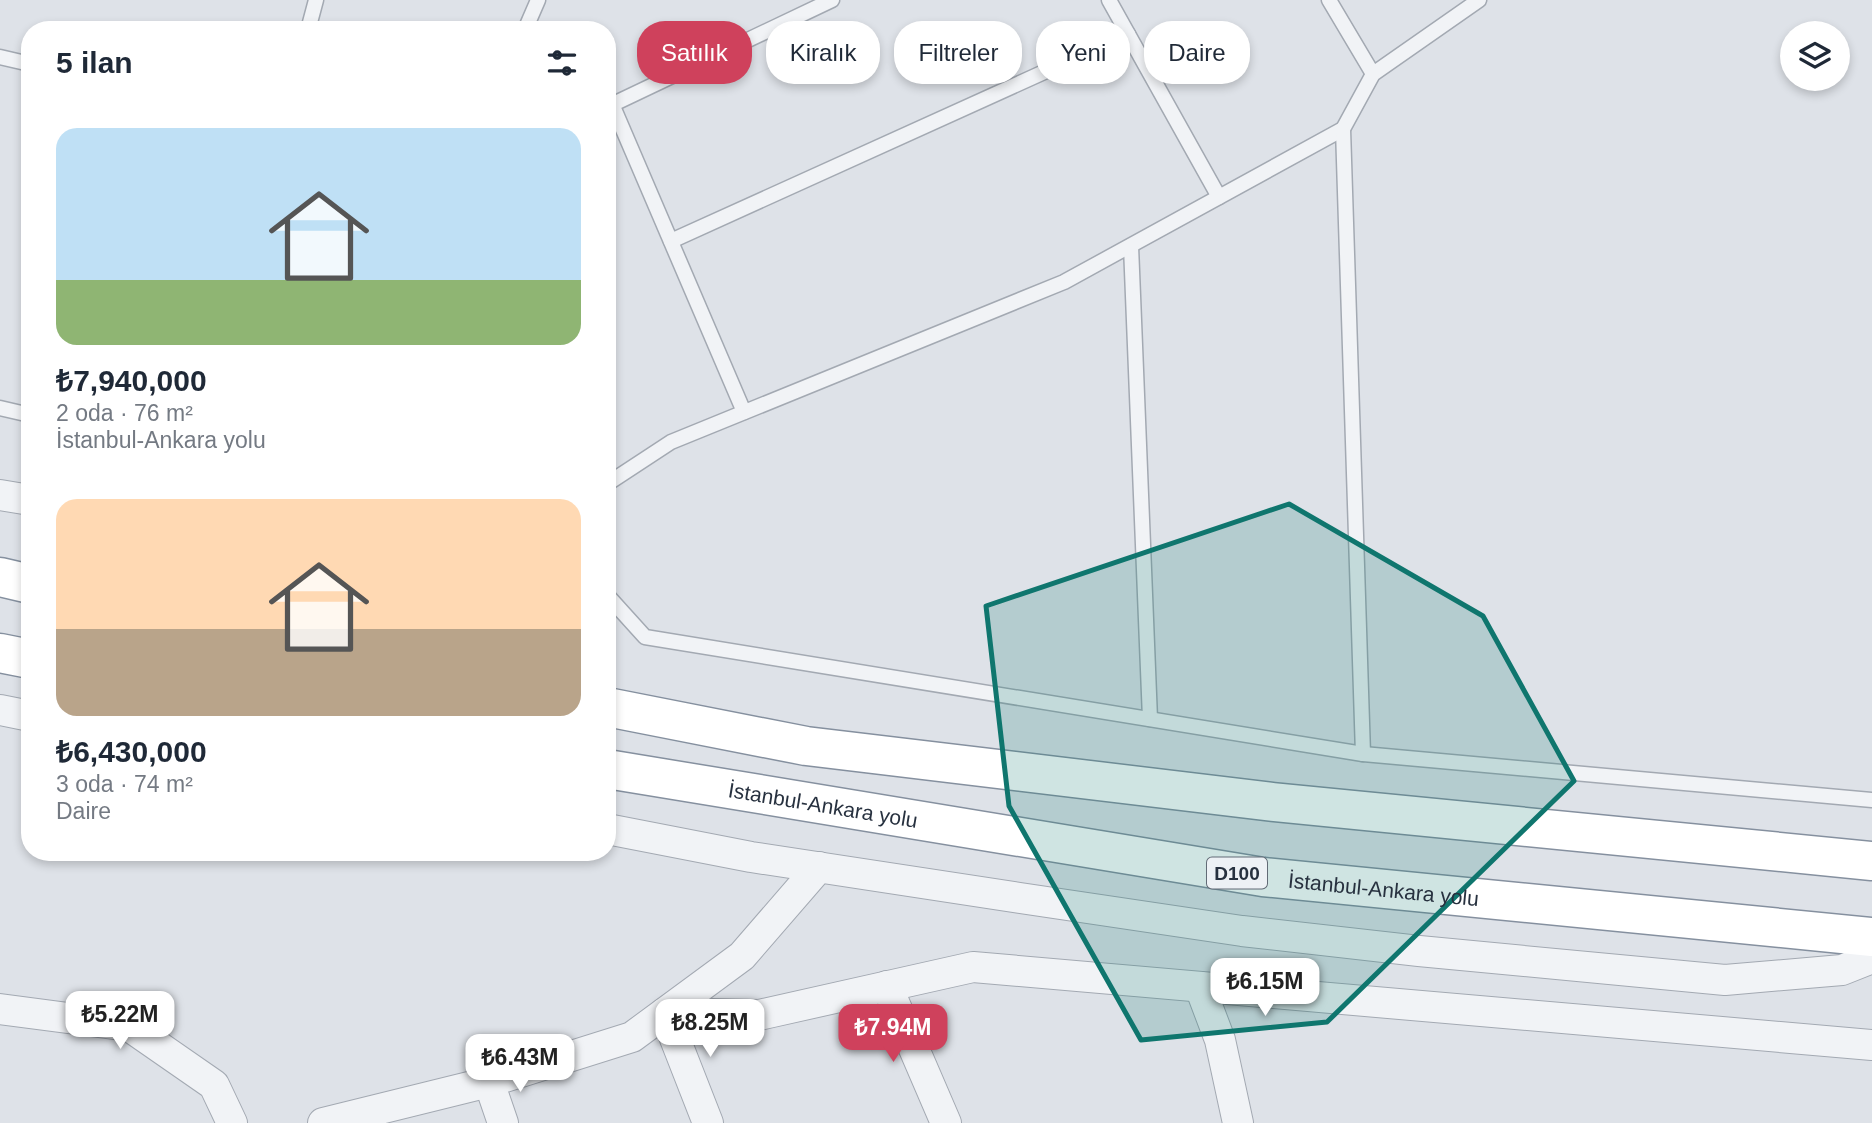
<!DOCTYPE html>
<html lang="tr">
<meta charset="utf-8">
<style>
:root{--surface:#fff;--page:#f6f6f7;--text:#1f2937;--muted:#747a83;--accent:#cf415c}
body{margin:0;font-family:Arial,sans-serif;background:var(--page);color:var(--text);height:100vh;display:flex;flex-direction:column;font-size:26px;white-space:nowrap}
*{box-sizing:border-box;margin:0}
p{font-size:23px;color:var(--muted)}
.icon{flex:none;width:38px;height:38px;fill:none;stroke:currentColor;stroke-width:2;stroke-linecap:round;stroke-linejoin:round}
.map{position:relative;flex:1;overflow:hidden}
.sheet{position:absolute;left:21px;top:21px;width:595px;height:840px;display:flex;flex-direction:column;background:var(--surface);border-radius:28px;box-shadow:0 4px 10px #0003}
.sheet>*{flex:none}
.hud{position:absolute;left:637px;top:21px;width:665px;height:63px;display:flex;gap:14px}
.controls{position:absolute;left:1780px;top:21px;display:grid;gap:14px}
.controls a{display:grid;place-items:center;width:70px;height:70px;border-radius:50%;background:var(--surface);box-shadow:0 4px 10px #0003;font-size:35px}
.price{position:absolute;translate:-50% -60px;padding:0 16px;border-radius:14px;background:#fff;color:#222;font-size:23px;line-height:46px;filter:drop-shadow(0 2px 4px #0008)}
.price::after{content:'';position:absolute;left:50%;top:42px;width:21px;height:16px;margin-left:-10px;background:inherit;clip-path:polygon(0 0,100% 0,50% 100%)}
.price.current{background:var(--accent);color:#fff}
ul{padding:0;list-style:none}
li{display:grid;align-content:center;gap:14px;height:371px;padding:0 35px}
li span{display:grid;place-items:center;height:217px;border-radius:21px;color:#555}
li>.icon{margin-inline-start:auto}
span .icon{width:126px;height:126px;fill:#fffc;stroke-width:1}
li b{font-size:30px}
h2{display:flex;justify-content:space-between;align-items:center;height:84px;padding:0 35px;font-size:30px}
.pill{padding:0 24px;border-radius:28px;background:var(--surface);box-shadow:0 4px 10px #0003;font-size:24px;line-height:63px}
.pill.current{background:var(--accent);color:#fff}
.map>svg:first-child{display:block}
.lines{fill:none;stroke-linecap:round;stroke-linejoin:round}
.service-casing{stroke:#a3a9b2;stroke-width:17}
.minor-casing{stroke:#a3a9b2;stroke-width:32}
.trunk-casing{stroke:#85909f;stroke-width:41}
.service{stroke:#f1f3f6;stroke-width:14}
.minor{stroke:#f1f3f6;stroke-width:30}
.trunk{stroke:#fff;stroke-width:38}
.marked{fill:#0f766e;fill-opacity:0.2;stroke:#0f766e;stroke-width:5;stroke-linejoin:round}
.labels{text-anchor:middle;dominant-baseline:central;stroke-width:7;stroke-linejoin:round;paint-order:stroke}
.shield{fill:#edf1f5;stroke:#626b76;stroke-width:2}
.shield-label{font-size:19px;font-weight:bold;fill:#27313f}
.street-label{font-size:21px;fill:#27313f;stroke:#edf1f5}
</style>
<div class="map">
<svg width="1872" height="1123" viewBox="0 0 1872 1123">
<rect width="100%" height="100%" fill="#dee2e8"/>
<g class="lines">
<g class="service-casing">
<g id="service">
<polyline points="1109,0 1219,197"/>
<polyline points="1329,0 1373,74"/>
<polyline points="308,30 316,0"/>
<polyline points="525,30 538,0"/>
<polyline points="0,57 30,64"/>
<polyline points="612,104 744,412"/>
<polyline points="607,107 832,0"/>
<polyline points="671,241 1128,34"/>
<polyline points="1131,246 1150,719"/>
<polyline points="0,408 30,415"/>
<polyline points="607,484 671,442 1064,282 1343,129"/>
<polyline points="607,595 645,637 1363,754 1872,800"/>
<polyline points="1363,754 1343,129 1373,74 1479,0"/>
</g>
</g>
<g class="minor-casing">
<g id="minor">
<polyline points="0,495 30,500"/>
<polyline points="0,710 30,716"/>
<polyline points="607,829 751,857 1020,898 1242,931 1419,951 1725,980 1842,970 1872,958"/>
<polyline points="887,986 946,1123"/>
<polyline points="1200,987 1220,1040 1238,1123"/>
<polyline points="0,1009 129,1026 214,1085 232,1123"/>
<polyline points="489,1082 503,1123"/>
<polyline points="323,1123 489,1082 632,1037 742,956 819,867"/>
<polyline points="708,1123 665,1013 759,1015 973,967 1872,1045"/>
</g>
</g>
<g class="trunk-casing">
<g id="trunk">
<polyline points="0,577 30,584"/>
<polyline points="0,653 30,659"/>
<polyline points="607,707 806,746 1273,802 1872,861"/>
<path id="s1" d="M607 769 1263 877 1872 937"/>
</g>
</g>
<use href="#service" class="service"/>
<use href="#minor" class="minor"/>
<use href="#trunk" class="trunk"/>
</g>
<path class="marked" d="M1289 504 1483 616 1574 781 1327 1022 1141 1040 1009 806 986 606Z"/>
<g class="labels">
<rect class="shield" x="1207" y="857.5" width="60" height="31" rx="5"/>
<g class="shield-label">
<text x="1237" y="873">D100</text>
</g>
<g class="street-label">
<text stroke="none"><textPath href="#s1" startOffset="219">İstanbul-Ankara yolu</textPath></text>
<text stroke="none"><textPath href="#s1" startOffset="786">İstanbul-Ankara yolu</textPath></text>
</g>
</g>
</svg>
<div class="controls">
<a><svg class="icon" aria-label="layers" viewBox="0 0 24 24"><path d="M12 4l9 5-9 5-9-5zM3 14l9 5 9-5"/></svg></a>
</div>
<b class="price" style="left:1265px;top:1018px">₺6.15M</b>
<b class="price" style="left:120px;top:1051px">₺5.22M</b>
<b class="price" style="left:710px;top:1059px">₺8.25M</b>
<b class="price current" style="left:893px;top:1064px">₺7.94M</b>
<b class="price" style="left:520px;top:1094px">₺6.43M</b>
<div class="hud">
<a class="pill current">Satılık</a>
<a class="pill">Kiralık</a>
<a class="pill">Filtreler</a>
<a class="pill">Yeni</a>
<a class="pill">Daire</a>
</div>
<section class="sheet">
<h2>5 ilan<svg class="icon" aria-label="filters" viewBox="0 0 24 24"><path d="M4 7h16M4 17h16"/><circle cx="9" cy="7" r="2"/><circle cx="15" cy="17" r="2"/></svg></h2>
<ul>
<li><span style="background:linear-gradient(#bfe0f5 70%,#8fb573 0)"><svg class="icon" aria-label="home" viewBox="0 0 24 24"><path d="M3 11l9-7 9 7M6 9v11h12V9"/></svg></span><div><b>₺7,940,000</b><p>2 oda · 76 m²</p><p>İstanbul-Ankara yolu</p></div></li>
<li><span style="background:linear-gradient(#ffd9b3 60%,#b9a48a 0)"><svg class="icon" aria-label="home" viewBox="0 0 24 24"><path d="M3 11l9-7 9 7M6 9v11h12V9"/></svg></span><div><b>₺6,430,000</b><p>3 oda · 74 m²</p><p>Daire</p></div></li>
</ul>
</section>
</div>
